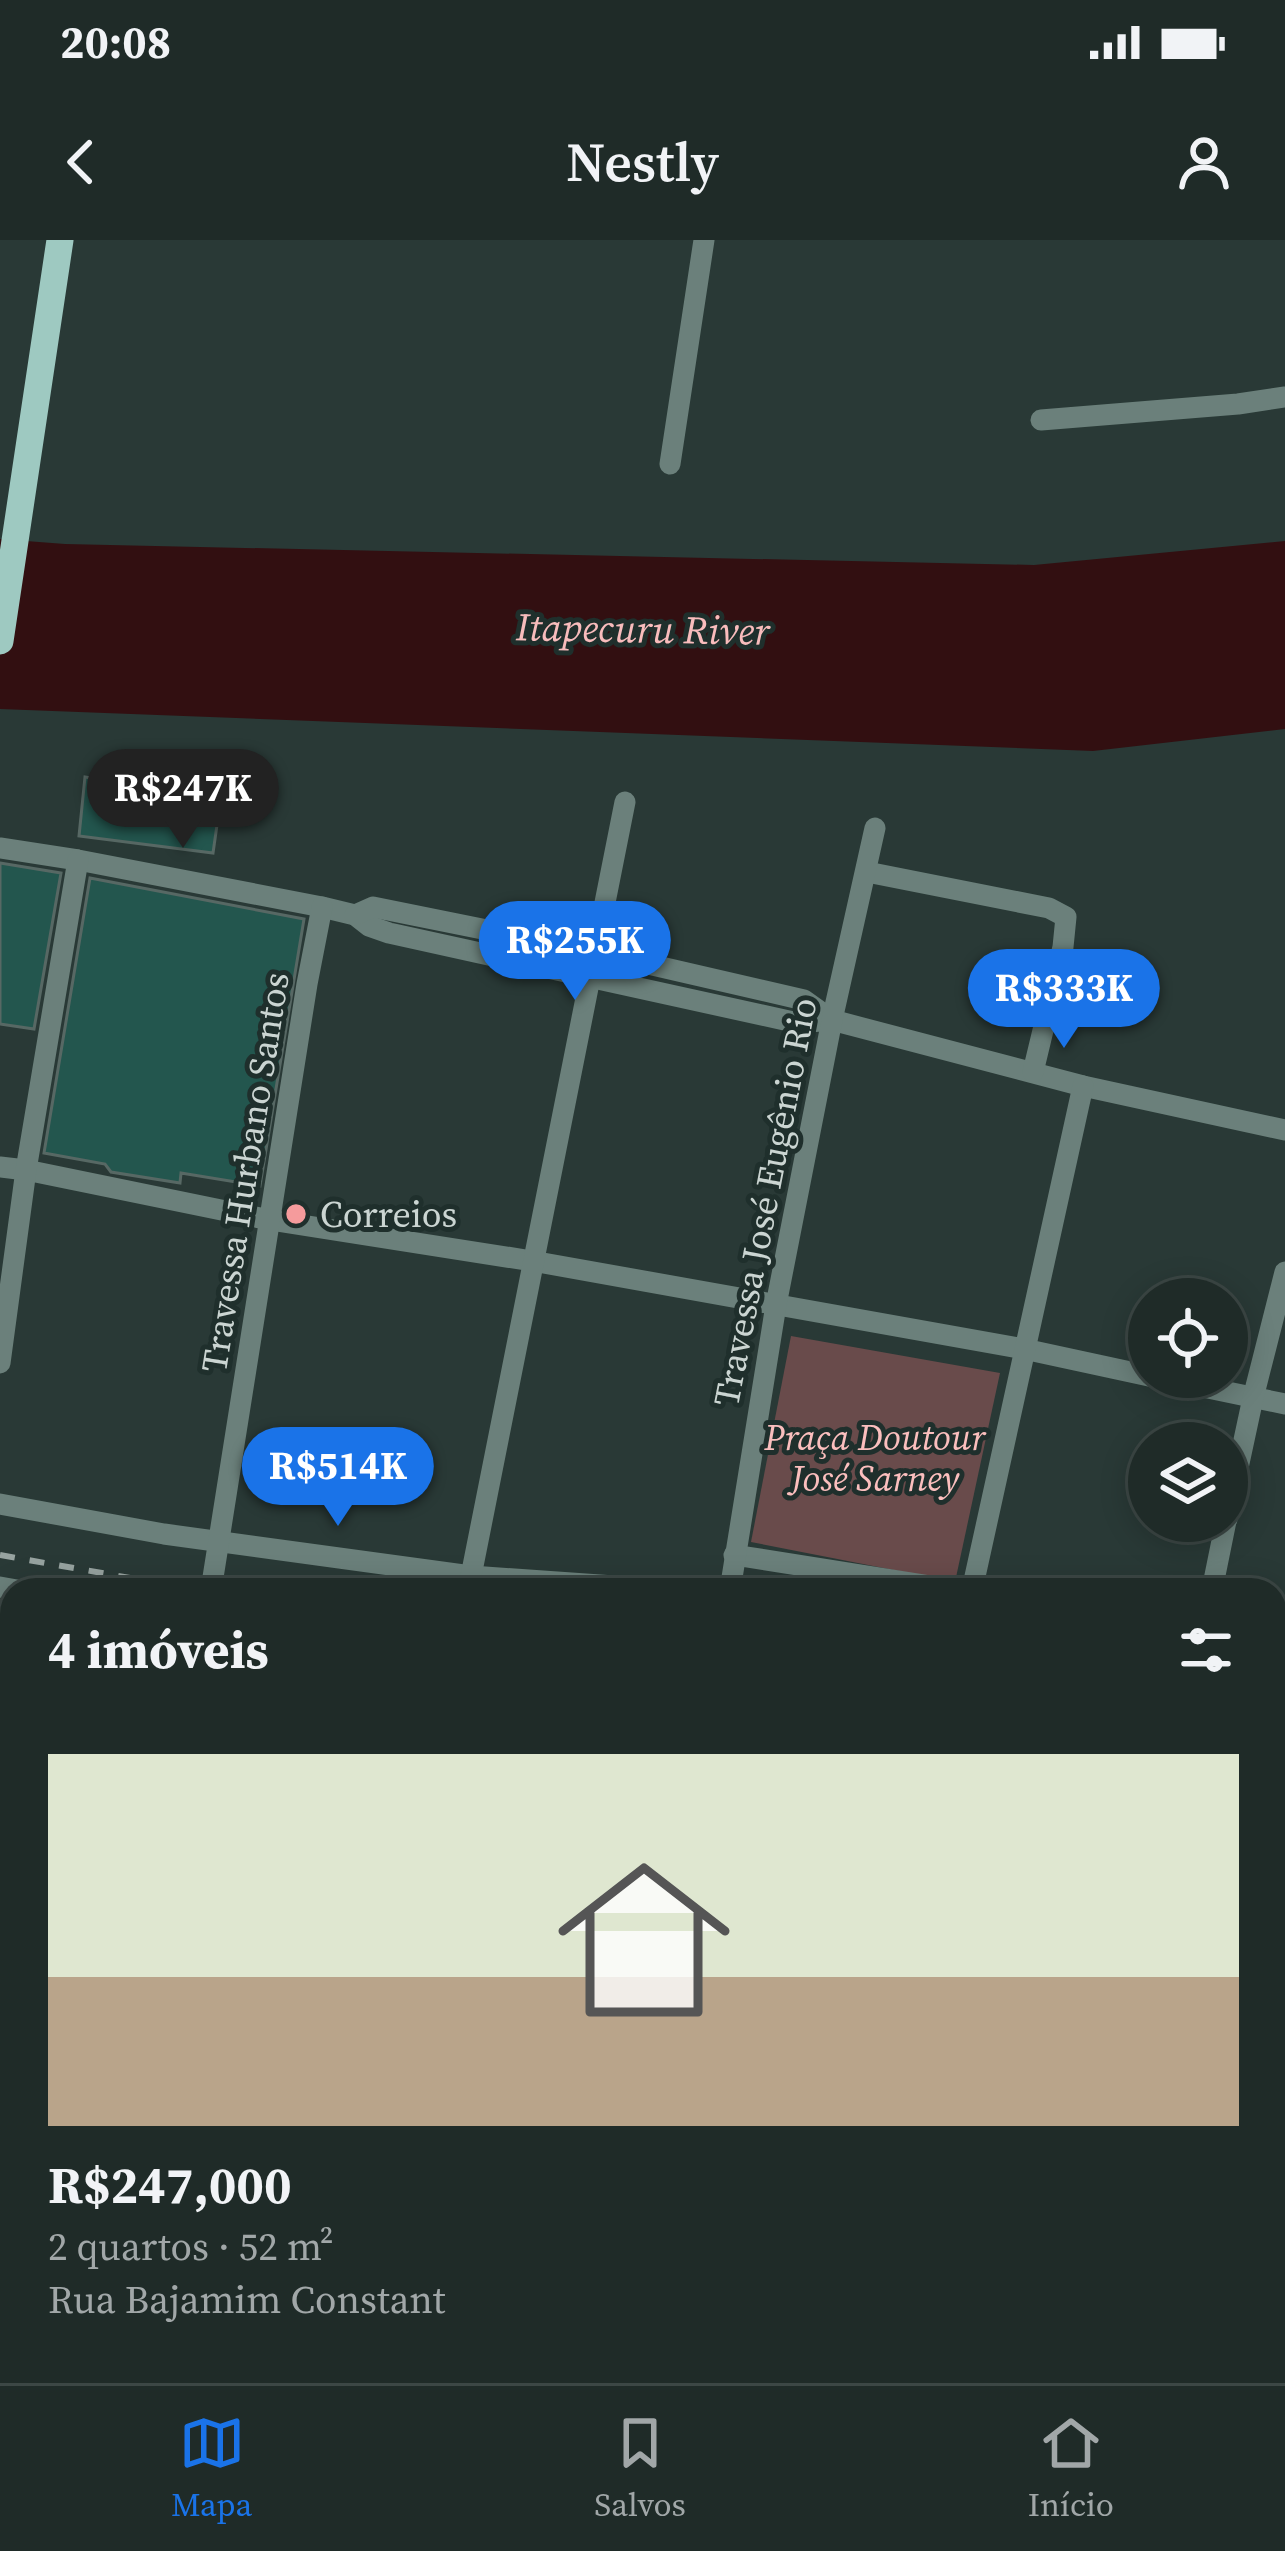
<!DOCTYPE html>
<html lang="pt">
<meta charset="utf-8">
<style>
:root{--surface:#1f2b28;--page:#2c3734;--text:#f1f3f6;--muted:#a1a7a8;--line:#3c4745;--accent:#1a73e8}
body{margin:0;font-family:"Source Serif 4",serif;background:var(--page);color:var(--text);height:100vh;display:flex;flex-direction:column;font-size:45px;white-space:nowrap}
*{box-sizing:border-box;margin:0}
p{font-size:39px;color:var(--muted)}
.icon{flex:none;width:66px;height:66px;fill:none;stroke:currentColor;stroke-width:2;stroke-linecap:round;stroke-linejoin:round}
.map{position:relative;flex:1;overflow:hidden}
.sheet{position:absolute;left:0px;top:1338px;width:1287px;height:807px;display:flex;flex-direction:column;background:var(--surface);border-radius:36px 36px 0 0;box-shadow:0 6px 30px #0003,0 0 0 3px var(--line)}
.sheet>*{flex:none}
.buttons{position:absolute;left:1128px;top:1038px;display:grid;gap:24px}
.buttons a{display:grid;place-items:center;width:120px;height:120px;border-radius:50%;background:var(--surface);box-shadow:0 6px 30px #0003,0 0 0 3px var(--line);font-size:60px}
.price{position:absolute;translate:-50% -102px;padding:0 27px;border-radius:42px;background:var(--accent);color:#fff;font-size:39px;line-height:78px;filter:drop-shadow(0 3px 6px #0008)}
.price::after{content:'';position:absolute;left:50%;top:72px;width:36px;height:27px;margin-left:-18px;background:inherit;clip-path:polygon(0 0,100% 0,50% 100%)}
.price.current{background:#222;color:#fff}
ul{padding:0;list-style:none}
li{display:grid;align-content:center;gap:24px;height:636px;padding:0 48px}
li+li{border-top:3px solid var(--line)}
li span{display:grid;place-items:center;height:372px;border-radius:0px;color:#555}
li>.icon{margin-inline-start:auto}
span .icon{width:216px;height:216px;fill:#fffc;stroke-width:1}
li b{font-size:51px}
h2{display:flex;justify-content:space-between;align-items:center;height:144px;padding:0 48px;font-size:51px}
.status{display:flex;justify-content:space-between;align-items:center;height:84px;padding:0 60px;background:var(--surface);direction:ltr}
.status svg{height:33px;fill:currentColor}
header{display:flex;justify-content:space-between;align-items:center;height:156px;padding:0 48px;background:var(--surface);font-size:54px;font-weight:600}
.menu{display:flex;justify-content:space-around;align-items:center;height:168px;border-top:3px solid var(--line);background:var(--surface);font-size:33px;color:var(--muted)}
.menu a{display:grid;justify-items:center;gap:6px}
.menu .current{color:var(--accent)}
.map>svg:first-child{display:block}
.green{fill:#694b4b}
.water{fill:#320f11}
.building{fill:#23564e;stroke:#576864;stroke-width:3}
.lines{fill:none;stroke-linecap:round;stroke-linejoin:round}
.minor{stroke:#6b807b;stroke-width:21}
.major{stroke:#9ec9c1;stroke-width:27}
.rail{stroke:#97a3a0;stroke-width:6;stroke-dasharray:15 15;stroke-linecap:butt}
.poi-dot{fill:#f59b9c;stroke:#1f2f2c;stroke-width:4.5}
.labels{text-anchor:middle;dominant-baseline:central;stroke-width:10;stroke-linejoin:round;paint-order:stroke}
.street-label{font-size:36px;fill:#cbd5d2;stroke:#1f2f2c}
.poi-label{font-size:36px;fill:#cbd5d2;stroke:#1f2f2c;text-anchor:start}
.park-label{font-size:36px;font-style:italic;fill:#fbbfbe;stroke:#1f2f2c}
.water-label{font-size:39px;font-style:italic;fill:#f8bcbc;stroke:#1f2f2c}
</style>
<div class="status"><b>20:08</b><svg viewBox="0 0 49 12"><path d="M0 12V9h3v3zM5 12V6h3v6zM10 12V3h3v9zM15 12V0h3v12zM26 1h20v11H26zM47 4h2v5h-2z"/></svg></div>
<header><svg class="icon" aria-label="back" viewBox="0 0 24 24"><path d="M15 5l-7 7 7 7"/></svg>Nestly<svg class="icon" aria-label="person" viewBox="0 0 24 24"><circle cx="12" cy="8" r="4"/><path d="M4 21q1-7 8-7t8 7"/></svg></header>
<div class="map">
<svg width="1285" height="2143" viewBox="0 0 1285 2143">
<rect width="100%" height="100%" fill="#293936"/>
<polygon class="green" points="791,1096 1000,1133 955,1342 751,1302"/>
<polygon class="water" points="0,299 65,304 1034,325 1285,301 1285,489 1093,511 0,469"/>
<g class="building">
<polygon points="85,537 221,557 213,613 79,596"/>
<polygon points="0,623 61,633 34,789 0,784"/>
<polygon points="90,638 304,679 260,946 181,933 180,943 111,932 105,924 44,913"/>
</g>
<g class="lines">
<g class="minor">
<polyline points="1041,180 1238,164 1285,157"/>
<polyline points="670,224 704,0"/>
<polyline points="0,608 78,620 322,667 355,675 369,686 389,693 798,783 832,780 1083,846 1285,890"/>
<polyline points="867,632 1049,668 1066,677 1063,707 1033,832"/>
<polyline points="355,675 373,667 596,712 804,760 832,780"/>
<polyline points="0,927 26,930 270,980 532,1021 1024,1109 1149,1136"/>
<polyline points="0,1123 26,930 78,620"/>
<polyline points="1155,1137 1285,1164"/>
<polyline points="0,1264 164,1294 471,1336 671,1350"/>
<polyline points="1227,1279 1253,1158 1285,1032"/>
<polyline points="734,1315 956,1350"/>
<polyline points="471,1336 625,562"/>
<polyline points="0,1347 17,1350"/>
<polyline points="211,1350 307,744 322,667"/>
<polyline points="730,1350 776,1065 832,780 875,588"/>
<polyline points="972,1350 1083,846"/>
<polyline points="1212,1350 1226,1281"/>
<polyline points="1275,1474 1285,1476"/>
<polyline points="1275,1585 1285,1586"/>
<polyline points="1275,1653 1285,1663"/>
<polyline points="0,1697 12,1699"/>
<polyline points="1275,1924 1285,1926"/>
<polyline points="1275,2128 1285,2129"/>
<polyline points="9,2143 46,2133"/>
</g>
<polyline class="major" points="0,401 60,0"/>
<g class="rail">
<polyline points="0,1315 198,1350"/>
<polyline points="1275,1533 1285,1535"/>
</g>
</g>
<circle class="poi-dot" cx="296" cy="974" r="12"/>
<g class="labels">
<g class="street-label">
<text transform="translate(245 932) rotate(-81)">Travessa Hurbano Santos</text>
<text transform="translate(765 962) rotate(-79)">Travessa José Eugênio Rio</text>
</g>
<g class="poi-label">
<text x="320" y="974">Correios</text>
</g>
<g class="park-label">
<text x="875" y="1197">Praça Doutour<tspan x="875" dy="41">José Sarney</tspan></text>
</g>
<g class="water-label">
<text transform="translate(643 389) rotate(1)">Itapecuru River</text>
</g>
</g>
</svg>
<div class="buttons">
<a><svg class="icon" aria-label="locate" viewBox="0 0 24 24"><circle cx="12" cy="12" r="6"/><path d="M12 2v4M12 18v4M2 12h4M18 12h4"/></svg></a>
<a><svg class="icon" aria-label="layers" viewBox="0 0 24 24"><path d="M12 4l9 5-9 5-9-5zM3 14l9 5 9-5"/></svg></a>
</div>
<b class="price current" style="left:183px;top:611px">R$247K</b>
<b class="price" style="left:575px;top:763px">R$255K</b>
<b class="price" style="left:1064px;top:811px">R$333K</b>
<b class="price" style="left:338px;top:1289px">R$514K</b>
<section class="sheet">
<h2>4 imóveis<svg class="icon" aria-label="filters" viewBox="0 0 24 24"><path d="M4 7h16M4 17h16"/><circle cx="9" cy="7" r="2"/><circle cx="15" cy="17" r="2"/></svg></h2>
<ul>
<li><span style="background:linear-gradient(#dfe7d0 60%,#b9a48a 0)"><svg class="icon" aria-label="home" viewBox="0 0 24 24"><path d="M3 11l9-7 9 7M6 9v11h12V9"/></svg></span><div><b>R$247,000</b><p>2 quartos · 52 m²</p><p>Rua Bajamim Constant</p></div></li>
</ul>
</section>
</div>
<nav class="menu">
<a class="current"><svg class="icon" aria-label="map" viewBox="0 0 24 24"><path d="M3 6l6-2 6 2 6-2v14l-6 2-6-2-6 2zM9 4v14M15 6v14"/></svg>Mapa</a>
<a><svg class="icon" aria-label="saved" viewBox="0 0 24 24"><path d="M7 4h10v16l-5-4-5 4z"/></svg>Salvos</a>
<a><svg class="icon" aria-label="home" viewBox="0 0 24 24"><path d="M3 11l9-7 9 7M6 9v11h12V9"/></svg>Início</a>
</nav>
